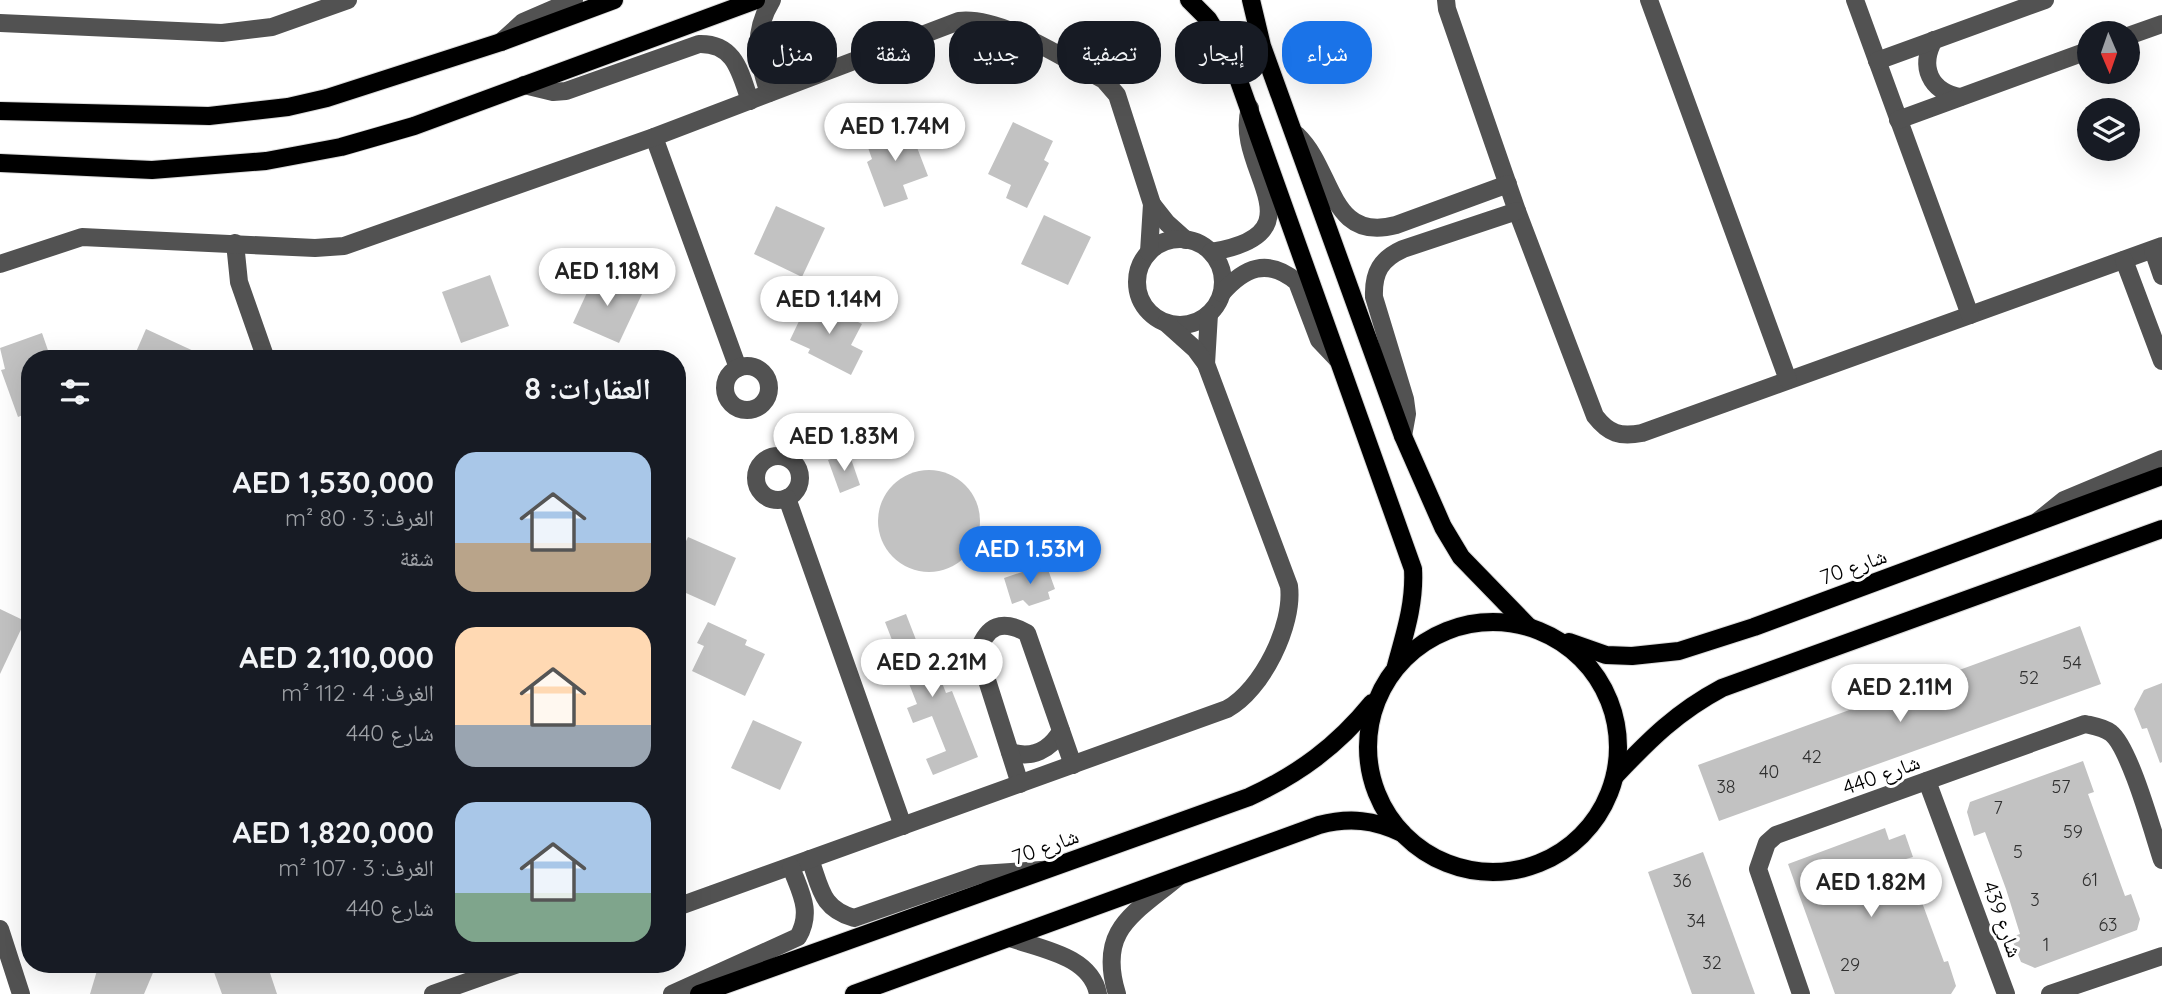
<!DOCTYPE html>
<html lang="ar">
<meta charset="utf-8">
<style>
:root{--surface:#171b24;--page:#20242c;--text:#f1f3f6;--muted:#9ea1a6;--accent:#1a73e8}
body{margin:0;font-family:Quicksand,"Noto Naskh Arabic",sans-serif;background:var(--page);color:var(--text);direction:rtl;height:100vh;display:flex;flex-direction:column;font-size:26px;white-space:nowrap}
*{box-sizing:border-box;margin:0}
p{font-size:23px;color:var(--muted)}
.icon{flex:none;width:38px;height:38px;fill:none;stroke:currentColor;stroke-width:2;stroke-linecap:round;stroke-linejoin:round}
.map{position:relative;flex:1;overflow:hidden;direction:ltr}
.details{position:absolute;left:21px;top:350px;width:665px;height:623px;display:flex;flex-direction:column;background:var(--surface);border-radius:28px;box-shadow:0 7px 28px #0002;direction:rtl}
.details>*{flex:none}
.banner{position:absolute;left:707px;top:21px;width:665px;height:63px;direction:rtl;display:flex;gap:14px}
.needle{width:46px;rotate:178deg}
.controls{position:absolute;left:2077px;top:21px;display:grid;gap:14px}
.controls a{display:grid;place-items:center;width:63px;height:63px;border-radius:50%;background:var(--surface);box-shadow:0 7px 28px #0002;font-size:35px}
.price{position:absolute;translate:-50% -60px;padding:0 16px;border-radius:24px;background:#fff;color:#222;font-size:23px;line-height:46px;filter:drop-shadow(0 2px 4px #0008)}
.price::after{content:'';position:absolute;left:50%;top:42px;width:21px;height:16px;margin-left:-10px;background:inherit;clip-path:polygon(0 0,100% 0,50% 100%)}
.price.active{background:var(--accent);color:#fff}
ul{padding:0;list-style:none}
li{display:flex;align-items:center;gap:21px;height:175px;padding:0 35px}
li span{display:grid;place-items:center;flex:none;width:196px;height:140px;border-radius:21px;color:#555}
li>.icon{margin-inline-start:auto}
span .icon{width:84px;height:84px;fill:#fffc;stroke-width:1}
li b{font-size:30px}
h2{display:flex;justify-content:space-between;align-items:center;height:84px;padding:0 35px;font-size:30px}
.chip{padding:0 24px;border-radius:28px;background:var(--surface);box-shadow:0 7px 28px #0002;font-size:24px;line-height:63px}
.chip.active{background:var(--accent);color:#fff}
.map>svg:first-child{display:block}
.building{fill:#c2c2c2}
.lines{fill:none;stroke-linecap:round;stroke-linejoin:round}
.major-casing{stroke:#dbdbdb;stroke-width:20}
.minor{stroke:#525252;stroke-width:18}
.major{stroke:#000;stroke-width:18}
.labels{text-anchor:middle;dominant-baseline:central;stroke-width:6;stroke-linejoin:round;paint-order:stroke}
.number-label{font-size:18px;fill:#303030}
.street-label{font-size:21px;fill:#000;stroke:#fff}
</style>
<div class="map">
<svg width="2162" height="994" viewBox="0 0 2162 994">
<rect width="100%" height="100%" fill="#fff"/>
<g class="building">
<polygon points="1013,122 1053,141 1044,160 1049,163 1027,208 1006,198 1011,185 988,174"/>
<polygon points="908,124 928,176 903,185 908,199 884,207 867,162 872,159 865,139"/>
<polygon points="776,206 825,228 802,277 754,254"/>
<polygon points="1044,215 1091,237 1068,285 1021,264"/>
<polygon points="596,273 642,294 619,343 573,323"/>
<polygon points="490,275 509,326 461,343 442,292"/>
<polygon points="810,298 862,324 851,345 863,351 851,375 808,353 810,349 790,340"/>
<polygon points="146,329 211,359 133,359"/>
<polygon points="42,333 51,359 30,359 30,412 18,417 1,370 5,369 0,348"/>
<polygon points="849,453 860,485 840,493 828,460"/>
<circle cx="929" cy="521" r="51"/>
<polygon points="688,537 736,558 715,606 677,589 677,559"/>
<polygon points="1046,564 1055,589 1048,592 1050,599 1029,606 1023,600 1012,604 1004,578"/>
<polygon points="0,609 25,621 0,674"/>
<polygon points="906,614 925,663 933,660 946,693 952,691 978,757 933,775 926,759 946,751 932,716 913,723 907,708 917,704 885,622"/>
<polygon points="708,622 747,640 745,645 765,654 745,696 692,671 704,646 697,643"/>
<polygon points="2080,626 2101,684 1719,821 1698,765"/>
<polygon points="2162,683 2162,762 2160,763 2147,728 2142,729 2134,709 2144,690"/>
<polygon points="753,720 802,742 780,790 731,768"/>
<polygon points="2083,761 2094,792 2088,794 2105,841 2125,896 2131,894 2140,919 2137,930 2035,968 2021,962 2011,937 2020,934 2006,889 1985,832 1974,836 1967,812 1970,802"/>
<polygon points="1885,828 1889,840 1905,834 1913,857 1906,859 1944,962 1948,961 1956,986 1951,994 1835,994 1788,864"/>
<polygon points="1703,852 1713,879 1755,994 1692,994 1648,872"/>
<polygon points="99,964 147,964 155,968 144,994 90,994"/>
<polygon points="211,964 267,964 277,994 222,994"/>
</g>
<g class="lines">
<g class="major-casing">
<g id="major">
<path d="M1189 0 1208 19 1229 53 1413 569C1415 603 1405 633 1396 666"/>
<polyline points="1251,0 1262,46 1403,436 1443,527 1461,557 1528,626"/>
<polyline points="0,111 209,116 288,107 327,98 501,42 614,0"/>
<polyline points="0,163 152,170 266,161 341,147 414,126 756,0"/>
<circle cx="1493" cy="747" r="125"/>
<polyline points="1569,642 1606,655 1632,656 1679,651 1754,627 2162,476"/>
<path d="M1615 776C1650 739 1677 712 1722 688L2162 529"/>
<path d="M699 994 1249 797C1299 774 1337 746 1372 703"/>
<path d="M854 994 1319 825C1350 817 1374 820 1402 833"/>
</g>
</g>
<g class="minor">
<path d="M1446 0 1447 9 1517 211 1595 416C1609 434 1620 437 1642 433L2162 246"/>
<polyline points="1649,0 1788,380"/>
<polyline points="1855,0 1970,315"/>
<polyline points="0,23 222,33 272,27 348,0"/>
<polyline points="2128,36 2162,24"/>
<path d="M1934 40C1919 67 1930 91 1960 97"/>
<polyline points="501,42 523,22 574,0"/>
<polyline points="1877,61 2045,0"/>
<path d="M524 85 553 92 566 91 699 44C735 43 740 72 750 101"/>
<path d="M769 93C757 58 752 33 772 0"/>
<polyline points="1898,120 2090,50"/>
<path d="M1297 135C1334 170 1329 243 1396 225L1508 184"/>
<polyline points="654,137 738,368"/>
<polyline points="1152,204 1167,223 1186,240"/>
<circle cx="1180" cy="282" r="43"/>
<polyline points="235,243 239,282 266,359"/>
<polyline points="2153,250 2162,276"/>
<path d="M1211 252C1325 233 1232 169 1250 108"/>
<polyline points="2124,260 2162,361"/>
<path d="M0 264 82 237 315 248 344 246 654 137 959 21C1002 16 1065 60 1104 80L1117 95 1152 204 1149 252"/>
<path d="M1222 293C1244 268 1267 257 1297 282L1319 340 1337 359"/>
<polyline points="1206,364 1209,314"/>
<circle cx="747" cy="388" r="22"/>
<path d="M1403 436 1407 414 1405 399 1374 297C1373 272 1381 259 1403 249L1517 211"/>
<circle cx="778" cy="478" r="22"/>
<polyline points="787,498 903,826"/>
<polyline points="2038,521 2064,500 2162,459"/>
<path d="M1010 752C1032 759 1050 750 1061 731"/>
<polyline points="1927,781 2006,994"/>
<path d="M1020 784 978 652C987 625 1002 619 1027 633L1073 765"/>
<path d="M810 859C821 889 821 908 854 918L981 874 1041 870"/>
<path d="M677 907 1227 709C1262 690 1294 625 1289 586L1206 364 1195 349 1166 323"/>
<polyline points="0,929 21,994"/>
<path d="M1010 938C1041 949 1091 956 1098 994"/>
<polyline points="433,994 518,964"/>
<path d="M672 994 798 937C813 911 800 892 791 867"/>
<path d="M1117 994C1097 929 1134 914 1178 877"/>
<path d="M1801 994 1758 869 1767 843 1776 835 2085 724C2094 726 2103 727 2111 733 2130 748 2153 833 2162 860"/>
<polyline points="2050,994 2162,956"/>
</g>
<use href="#major" class="major"/>
</g>
<g class="labels">
<g class="number-label">
<text x="2072" y="662">54</text>
<text x="2029" y="677">52</text>
<text x="1812" y="756">42</text>
<text x="1769" y="771">40</text>
<text x="1726" y="786">38</text>
<text x="2061" y="786">57</text>
<text x="1998" y="807">7</text>
<text x="2073" y="831">59</text>
<text x="2018" y="851">5</text>
<text x="2090" y="879">61</text>
<text x="1682" y="880">36</text>
<text x="2035" y="899">3</text>
<text x="1696" y="920">34</text>
<text x="2108" y="924">63</text>
<text x="2046" y="944">1</text>
<text x="1712" y="962">32</text>
<text x="1850" y="964">29</text>
</g>
<g class="street-label">
<text transform="translate(1853 566) rotate(-20)">شارع 70</text>
<text transform="translate(1881 774) rotate(-20)">شارع 440</text>
<text transform="translate(1045 846) rotate(-20)">شارع 70</text>
<text transform="translate(2003 919) rotate(70)">شارع 439</text>
</g>
</g>
</svg>
<div class="controls">
<a><svg class="needle" viewBox="-14 -14 28 28"><path d="M0-13l5 13h-10z" fill="#e53935"/><path d="M0 13l5-13h-10z" fill="#9ea1a6"/></svg></a>
<a><svg class="icon" aria-label="layers" viewBox="0 0 24 24"><path d="M12 4l9 5-9 5-9-5zM3 14l9 5 9-5"/></svg></a>
</div>
<b class="price" style="left:895px;top:163px">AED 1.74M</b>
<b class="price" style="left:607px;top:308px">AED 1.18M</b>
<b class="price" style="left:829px;top:336px">AED 1.14M</b>
<b class="price" style="left:844px;top:473px">AED 1.83M</b>
<b class="price active" style="left:1030px;top:586px">AED 1.53M</b>
<b class="price" style="left:932px;top:699px">AED 2.21M</b>
<b class="price" style="left:1900px;top:724px">AED 2.11M</b>
<b class="price" style="left:1871px;top:919px">AED 1.82M</b>
<div class="banner">
<a class="chip active">شراء</a>
<a class="chip">إيجار</a>
<a class="chip">تصفية</a>
<a class="chip">جديد</a>
<a class="chip">شقة</a>
<a class="chip">منزل</a>
</div>
<section class="details">
<h2>العقارات: 8<svg class="icon" aria-label="filters" viewBox="0 0 24 24"><path d="M4 7h16M4 17h16"/><circle cx="9" cy="7" r="2"/><circle cx="15" cy="17" r="2"/></svg></h2>
<ul>
<li><span style="background:linear-gradient(#a9c7e8 65%,#b9a48a 0)"><svg class="icon" aria-label="home" viewBox="0 0 24 24"><path d="M3 11l9-7 9 7M6 9v11h12V9"/></svg></span><div><b>AED 1,530,000</b><p>الغرف: 3 · 80 m²</p><p>شقة</p></div></li>
<li><span style="background:linear-gradient(#ffd9b3 70%,#9aa5b1 0)"><svg class="icon" aria-label="home" viewBox="0 0 24 24"><path d="M3 11l9-7 9 7M6 9v11h12V9"/></svg></span><div><b>AED 2,110,000</b><p>الغرف: 4 · 112 m²</p><p>شارع 440</p></div></li>
<li><span style="background:linear-gradient(#a9c7e8 65%,#7fa58c 0)"><svg class="icon" aria-label="home" viewBox="0 0 24 24"><path d="M3 11l9-7 9 7M6 9v11h12V9"/></svg></span><div><b>AED 1,820,000</b><p>الغرف: 3 · 107 m²</p><p>شارع 440</p></div></li>
</ul>
</section>
</div>
